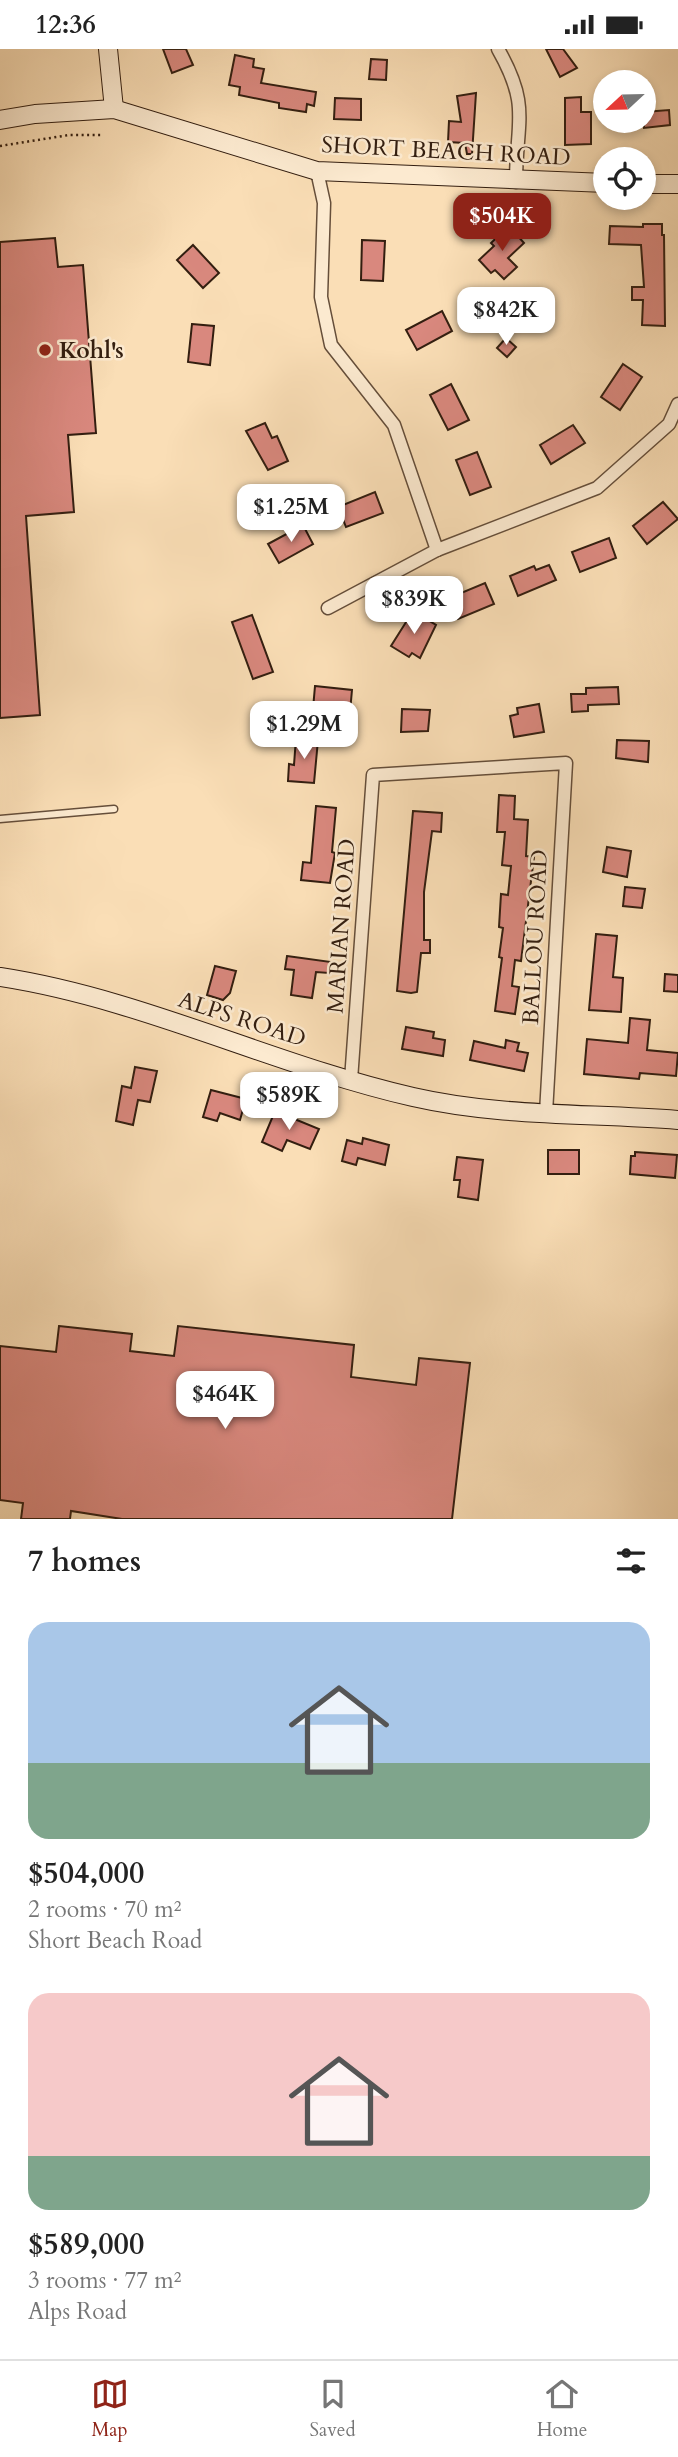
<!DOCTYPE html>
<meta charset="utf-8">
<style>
:root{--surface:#fff;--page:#f2f2f2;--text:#222;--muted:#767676;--line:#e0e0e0;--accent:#8f2418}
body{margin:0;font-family:Cardo,serif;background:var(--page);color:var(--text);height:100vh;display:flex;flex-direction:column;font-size:26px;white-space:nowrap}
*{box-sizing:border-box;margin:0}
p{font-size:23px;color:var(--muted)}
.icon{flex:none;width:38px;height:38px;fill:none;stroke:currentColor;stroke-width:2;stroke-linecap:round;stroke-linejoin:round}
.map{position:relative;height:1470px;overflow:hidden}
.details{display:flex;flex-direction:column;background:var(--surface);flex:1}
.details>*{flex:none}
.needle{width:46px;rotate:248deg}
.controls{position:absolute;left:593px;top:21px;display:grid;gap:14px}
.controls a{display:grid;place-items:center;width:63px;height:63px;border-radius:50%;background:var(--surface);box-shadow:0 4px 10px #0003;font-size:35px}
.price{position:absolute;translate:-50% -60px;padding:0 16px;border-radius:14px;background:#fff;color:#222;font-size:23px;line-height:46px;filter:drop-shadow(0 2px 4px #0008)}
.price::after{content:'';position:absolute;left:50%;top:42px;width:21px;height:16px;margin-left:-10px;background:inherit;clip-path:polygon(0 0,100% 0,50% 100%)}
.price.active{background:var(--accent);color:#fff}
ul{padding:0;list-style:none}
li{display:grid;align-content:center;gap:14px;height:371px;padding:0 28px}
li span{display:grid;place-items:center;height:217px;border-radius:21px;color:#555}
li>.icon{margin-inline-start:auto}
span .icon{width:126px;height:126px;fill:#fffc;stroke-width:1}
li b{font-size:30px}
h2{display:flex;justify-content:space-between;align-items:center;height:84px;padding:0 28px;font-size:30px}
.status{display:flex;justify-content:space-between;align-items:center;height:49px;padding:0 35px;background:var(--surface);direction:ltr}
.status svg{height:19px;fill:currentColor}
.menu{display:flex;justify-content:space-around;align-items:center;height:98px;border-top:2px solid var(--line);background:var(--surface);font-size:19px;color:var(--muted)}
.menu a{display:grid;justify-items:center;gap:4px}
.menu .active{color:var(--accent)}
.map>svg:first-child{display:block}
.building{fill:#d9887e;stroke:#331e10;stroke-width:2}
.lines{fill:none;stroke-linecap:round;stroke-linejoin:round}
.lane-casing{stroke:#654e3a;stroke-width:9}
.street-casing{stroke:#654e3a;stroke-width:15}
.secondary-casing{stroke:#331e10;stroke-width:20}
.path{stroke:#331e10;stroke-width:2.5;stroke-dasharray:2 3.5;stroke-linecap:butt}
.lane{stroke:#fcead0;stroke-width:6}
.street{stroke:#fcead0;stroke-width:12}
.secondary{stroke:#fcead0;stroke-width:18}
.poi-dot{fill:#8f2418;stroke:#fcead0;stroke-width:2.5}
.labels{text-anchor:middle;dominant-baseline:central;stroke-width:5;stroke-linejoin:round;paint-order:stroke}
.street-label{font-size:23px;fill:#331e10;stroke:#fcead0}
.poi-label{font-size:23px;font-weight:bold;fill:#331e10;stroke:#fcead0;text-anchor:start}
</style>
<div class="status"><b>12:36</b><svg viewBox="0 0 49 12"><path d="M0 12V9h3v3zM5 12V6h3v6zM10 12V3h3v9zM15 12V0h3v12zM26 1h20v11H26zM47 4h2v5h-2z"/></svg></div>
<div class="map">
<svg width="678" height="1470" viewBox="0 0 678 1470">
<rect width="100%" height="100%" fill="#fadeb6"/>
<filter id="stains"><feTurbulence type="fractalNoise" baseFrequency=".00286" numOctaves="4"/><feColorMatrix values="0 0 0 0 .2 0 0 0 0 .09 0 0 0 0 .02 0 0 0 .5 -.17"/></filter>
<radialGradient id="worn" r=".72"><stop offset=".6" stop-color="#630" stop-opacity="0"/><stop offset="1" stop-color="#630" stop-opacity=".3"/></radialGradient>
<g class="building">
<polygon points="163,0 186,0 193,16 172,24"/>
<polygon points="546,0 563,0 577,19 560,28"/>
<polygon points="235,6 254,10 253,18 264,20 261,34 316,43 314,57 307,55 306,63 279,59 279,54 239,46 240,38 229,36"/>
<polygon points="371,10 387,11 386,31 369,30"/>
<polygon points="476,44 472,105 467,105 465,94 448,93 449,72 461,73 457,47"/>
<polygon points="581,48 581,63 591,63 591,95 565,96 565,49"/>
<polygon points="335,49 361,50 361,71 334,70"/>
<polygon points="669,61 670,76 644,79 644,63"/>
<polygon points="643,175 662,175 662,186 664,186 665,277 642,276 643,251 632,251 632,238 644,238 641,196 609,195 610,177 643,178"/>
<polygon points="509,177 524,194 508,209 517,218 504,230 495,221 491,224 479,211 494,197 491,194"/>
<polygon points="55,189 58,218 83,216 96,384 68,386 74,463 26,467 40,666 0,669 0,193"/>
<polygon points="362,191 385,192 383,232 361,231"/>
<polygon points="193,196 219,224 203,239 177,211"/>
<polygon points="442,262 452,282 417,301 406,281"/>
<polygon points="192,275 214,277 210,316 188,313"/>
<polygon points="506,289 516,298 507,308 497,299"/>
<polygon points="623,315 642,328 620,361 601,348"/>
<polygon points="451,335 469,371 448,381 430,346"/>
<polygon points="265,374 272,389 277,387 288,412 268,421 246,382"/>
<polygon points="573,376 585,394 551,415 540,396"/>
<polygon points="477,403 491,438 470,446 456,411"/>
<polygon points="375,443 383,464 346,478 338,458"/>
<polygon points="663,453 678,470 647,495 633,477"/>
<polygon points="303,476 313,495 279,514 268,495"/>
<polygon points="609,489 616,509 580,523 572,503"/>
<polygon points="549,516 556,531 518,547 510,527 534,517 536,521"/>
<polygon points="485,534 494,555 458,570 449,549"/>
<polygon points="413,562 436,576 420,609 412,604 409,608 391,597"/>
<polygon points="252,566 273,623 253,630 232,573"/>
<polygon points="315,637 352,641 350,663 313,660"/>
<polygon points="618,638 619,655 588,656 588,662 572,663 571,645 586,645 586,639"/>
<polygon points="539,655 544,683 514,688 510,667 518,665 517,659"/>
<polygon points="402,660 430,661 428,682 401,683"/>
<polygon points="296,689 318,691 314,734 288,732 289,715 294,716"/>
<polygon points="617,691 649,692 648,713 616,709"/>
<polygon points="499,746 515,747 514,770 528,771 526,807 534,808 521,912 515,911 512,937 519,938 515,965 495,962 502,909 499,908 503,879 499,878 501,845 508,846 511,817 502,816 505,783 497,783"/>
<polygon points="316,757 336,759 332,803 335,804 330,834 301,831 303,813 311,814"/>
<polygon points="413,762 442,764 441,783 432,782 424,843 424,891 430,891 430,904 421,904 417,943 411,944 397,942"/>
<polygon points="607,798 631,802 627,828 603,823"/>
<polygon points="625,838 645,840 642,859 623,857"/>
<polygon points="596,885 617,887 613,928 623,929 621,963 589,961"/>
<polygon points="287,907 331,913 329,924 316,923 312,949 291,946 294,921 285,920"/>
<polygon points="215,917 236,922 230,944 223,951 207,946"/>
<polygon points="665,925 678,926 678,943 664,942"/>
<polygon points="630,969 650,971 647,1001 678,1004 676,1027 640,1024 639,1030 584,1025 587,990 628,994"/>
<polygon points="406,978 434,983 433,989 445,991 443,1007 402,1000"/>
<polygon points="506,991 519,994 517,1002 528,1004 524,1022 470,1011 474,992 505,999"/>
<polygon points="135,1018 157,1022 150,1053 138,1051 133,1076 116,1072 122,1037 131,1039"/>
<polygon points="211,1041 246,1050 240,1071 220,1064 217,1072 203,1068"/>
<polygon points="275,1062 319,1080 310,1100 287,1091 282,1102 262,1093"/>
<polygon points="363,1089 389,1096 385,1116 358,1109 356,1116 342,1112 347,1091 362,1095"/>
<rect x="548" y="1101" width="31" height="24"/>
<polygon points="635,1103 677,1106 675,1129 630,1125 631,1107 635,1107"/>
<polygon points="457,1108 483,1111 478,1151 458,1148 460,1131 454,1131"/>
<polygon points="59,1277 132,1285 130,1302 174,1307 178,1277 354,1296 351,1328 416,1336 419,1309 470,1314 452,1470 122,1470 71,1462 70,1470 21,1470 23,1454 0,1451 0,1297 56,1303"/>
</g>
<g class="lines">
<g class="lane-casing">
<polyline id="lane" points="0,770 114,760"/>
</g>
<g class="street-casing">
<g id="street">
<path d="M498 0C531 58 516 72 516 133"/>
<polyline points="317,122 324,154 321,248 331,296 394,376 437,501"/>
<polyline points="328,559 437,501 597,439 669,375 678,355"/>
<polyline points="351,1031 373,726 566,714 546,1064"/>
</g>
</g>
<g class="secondary-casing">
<g id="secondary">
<polyline points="108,0 114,60"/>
<polyline points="0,71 35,65 114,60 317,122 606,134"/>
<polyline points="644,135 678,135"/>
<path d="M0 928C143 950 273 1016 413 1048 500 1068 590 1064 678 1071"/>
</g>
</g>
<polyline class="path" points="0,97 69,86 103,86"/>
<use href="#lane" class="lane"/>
<use href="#street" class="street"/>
<use href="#secondary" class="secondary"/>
</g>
<circle class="poi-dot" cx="45" cy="301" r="7"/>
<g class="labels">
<g class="street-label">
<text transform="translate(446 102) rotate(3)">SHORT BEACH ROAD</text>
<text transform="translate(341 877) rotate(-86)">MARIAN ROAD</text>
<text transform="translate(535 888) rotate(-87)">BALLOU ROAD</text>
<text transform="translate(242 970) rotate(18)">ALPS ROAD</text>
</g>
<g class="poi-label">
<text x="59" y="301">Kohl's</text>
</g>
</g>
<rect width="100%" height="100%" filter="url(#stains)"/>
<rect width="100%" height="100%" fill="url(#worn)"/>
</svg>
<div class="controls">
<a><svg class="needle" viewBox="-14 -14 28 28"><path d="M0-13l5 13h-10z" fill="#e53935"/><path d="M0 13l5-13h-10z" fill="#767676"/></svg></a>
<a><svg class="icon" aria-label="locate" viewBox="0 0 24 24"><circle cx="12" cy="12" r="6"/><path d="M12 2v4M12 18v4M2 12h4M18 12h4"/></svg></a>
</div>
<b class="price active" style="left:502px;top:204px">$504K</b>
<b class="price" style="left:506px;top:298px">$842K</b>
<b class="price" style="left:291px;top:495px">$1.25M</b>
<b class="price" style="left:414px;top:587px">$839K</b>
<b class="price" style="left:304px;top:712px">$1.29M</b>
<b class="price" style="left:289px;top:1083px">$589K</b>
<b class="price" style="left:225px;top:1382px">$464K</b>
</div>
<section class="details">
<h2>7 homes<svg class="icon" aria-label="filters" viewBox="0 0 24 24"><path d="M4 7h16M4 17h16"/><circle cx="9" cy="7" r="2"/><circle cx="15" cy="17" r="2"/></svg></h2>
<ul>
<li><span style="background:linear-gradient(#a9c7e8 65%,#7fa58c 0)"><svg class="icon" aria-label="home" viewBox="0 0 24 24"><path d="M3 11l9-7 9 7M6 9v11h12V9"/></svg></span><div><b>$504,000</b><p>2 rooms · 70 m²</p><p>Short Beach Road</p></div></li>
<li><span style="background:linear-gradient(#f6c9c9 75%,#7fa58c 0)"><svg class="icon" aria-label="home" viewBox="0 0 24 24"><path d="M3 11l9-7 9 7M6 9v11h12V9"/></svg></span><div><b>$589,000</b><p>3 rooms · 77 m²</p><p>Alps Road</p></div></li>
</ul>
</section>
<nav class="menu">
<a class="active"><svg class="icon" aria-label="map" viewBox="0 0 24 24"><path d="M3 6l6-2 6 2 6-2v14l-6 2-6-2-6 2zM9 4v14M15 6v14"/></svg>Map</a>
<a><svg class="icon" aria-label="saved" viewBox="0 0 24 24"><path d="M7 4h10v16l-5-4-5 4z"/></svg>Saved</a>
<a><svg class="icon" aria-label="home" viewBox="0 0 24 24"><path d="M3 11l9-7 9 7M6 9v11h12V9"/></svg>Home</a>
</nav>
